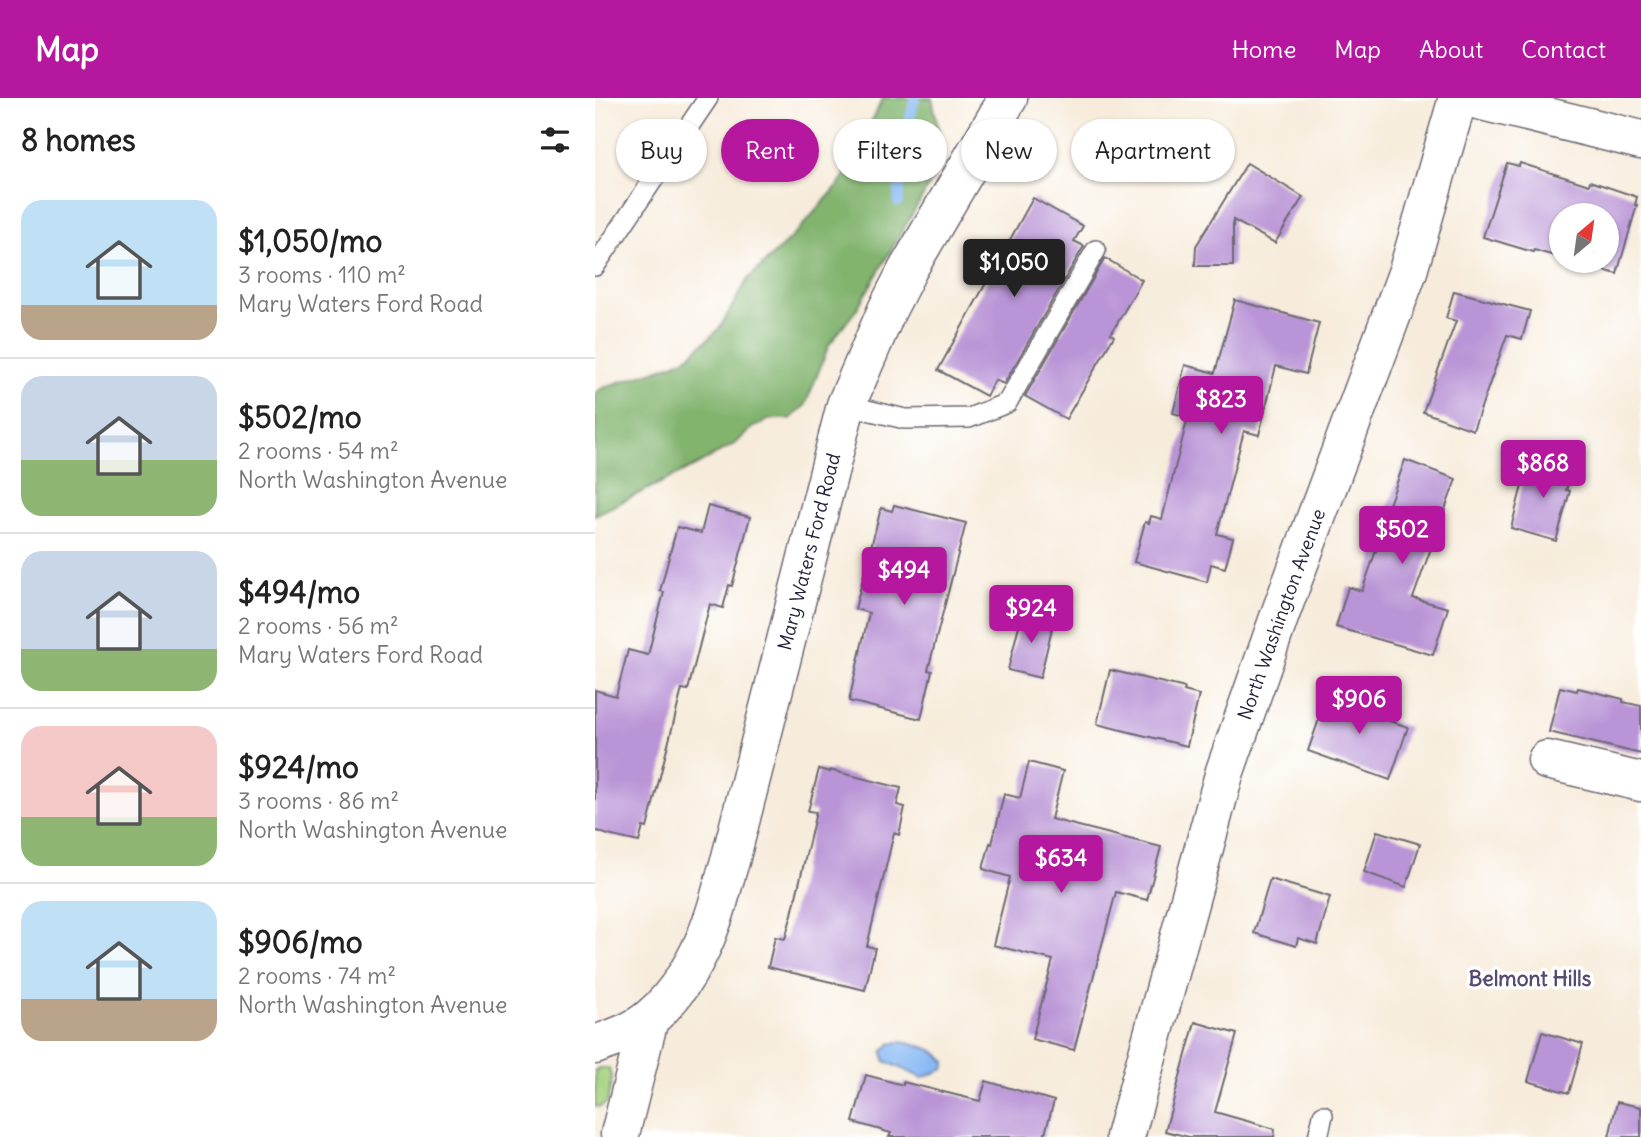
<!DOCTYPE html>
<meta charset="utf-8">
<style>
:root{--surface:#fff;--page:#f6f6f6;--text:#222;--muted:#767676;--line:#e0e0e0;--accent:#b5179e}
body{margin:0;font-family:Delius,sans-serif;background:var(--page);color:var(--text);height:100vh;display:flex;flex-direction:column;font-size:26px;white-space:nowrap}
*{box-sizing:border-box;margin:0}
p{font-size:23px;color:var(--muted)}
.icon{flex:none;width:38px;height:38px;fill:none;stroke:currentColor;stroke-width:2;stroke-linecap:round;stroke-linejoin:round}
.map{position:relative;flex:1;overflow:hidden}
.sheet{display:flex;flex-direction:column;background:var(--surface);width:595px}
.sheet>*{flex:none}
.hud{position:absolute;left:21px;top:21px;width:665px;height:63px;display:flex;gap:14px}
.needle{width:46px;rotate:29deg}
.buttons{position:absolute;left:954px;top:105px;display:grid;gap:14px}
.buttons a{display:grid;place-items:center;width:70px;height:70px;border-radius:50%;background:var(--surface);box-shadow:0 2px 5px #0004;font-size:35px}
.price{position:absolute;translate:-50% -60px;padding:0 16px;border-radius:7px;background:var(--accent);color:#fff;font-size:23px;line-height:46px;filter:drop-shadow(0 2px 4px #0008)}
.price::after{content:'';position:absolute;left:50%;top:42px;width:21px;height:16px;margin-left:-10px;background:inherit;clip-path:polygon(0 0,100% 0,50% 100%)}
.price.selected{background:#222;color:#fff}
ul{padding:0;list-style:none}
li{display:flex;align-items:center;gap:21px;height:175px;padding:0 21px}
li+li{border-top:2px solid var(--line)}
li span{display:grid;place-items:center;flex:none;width:196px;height:140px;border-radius:21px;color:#555}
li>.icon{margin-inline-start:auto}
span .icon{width:84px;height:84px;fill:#fffc;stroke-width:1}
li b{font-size:30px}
h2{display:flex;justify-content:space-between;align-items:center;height:84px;padding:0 21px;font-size:30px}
.pill{padding:0 24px;border-radius:32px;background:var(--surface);box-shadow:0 2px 5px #0004;font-size:24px;line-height:63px}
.pill.selected{background:var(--accent);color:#fff}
header{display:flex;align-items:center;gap:42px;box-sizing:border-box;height:98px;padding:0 35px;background:var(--accent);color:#fff}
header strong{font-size:33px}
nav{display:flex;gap:38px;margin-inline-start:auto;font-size:24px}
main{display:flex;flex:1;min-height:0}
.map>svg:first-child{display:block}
.green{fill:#a3d27f;stroke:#627a5d;stroke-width:2}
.forest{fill:#82b46e;stroke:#526b54;stroke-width:2}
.water{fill:#88b9f5;stroke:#556e98;stroke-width:2}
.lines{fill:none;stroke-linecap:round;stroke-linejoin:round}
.stream{stroke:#88b9f5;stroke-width:10}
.building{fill:#b994d6}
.lane-casing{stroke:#6d6973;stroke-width:22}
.street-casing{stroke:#6d6973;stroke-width:41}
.secondary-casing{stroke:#6d6973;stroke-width:41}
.lane{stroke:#fff;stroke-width:19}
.street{stroke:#fff;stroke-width:38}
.secondary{stroke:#fff;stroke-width:38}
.labels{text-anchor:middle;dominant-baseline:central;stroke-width:7;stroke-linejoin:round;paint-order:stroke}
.street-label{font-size:19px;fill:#22223b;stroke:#fff}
.neighbourhood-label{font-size:21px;font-weight:bold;fill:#574a71;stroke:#fff}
</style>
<header>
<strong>Map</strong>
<nav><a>Home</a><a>Map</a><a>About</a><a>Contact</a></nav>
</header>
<main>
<section class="sheet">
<h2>8 homes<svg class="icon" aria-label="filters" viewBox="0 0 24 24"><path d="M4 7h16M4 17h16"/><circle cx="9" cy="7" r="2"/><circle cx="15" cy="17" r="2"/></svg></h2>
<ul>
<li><span style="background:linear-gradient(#bfe0f5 75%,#b9a48a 0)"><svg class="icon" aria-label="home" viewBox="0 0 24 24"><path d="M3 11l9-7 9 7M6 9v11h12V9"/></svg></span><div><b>$1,050/mo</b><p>3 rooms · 110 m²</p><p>Mary Waters Ford Road</p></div></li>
<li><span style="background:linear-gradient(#c9d6e8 60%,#8fb573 0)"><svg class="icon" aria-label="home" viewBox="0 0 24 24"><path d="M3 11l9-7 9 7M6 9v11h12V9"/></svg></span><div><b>$502/mo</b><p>2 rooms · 54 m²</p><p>North Washington Avenue</p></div></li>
<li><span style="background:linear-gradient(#c9d6e8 70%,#8fb573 0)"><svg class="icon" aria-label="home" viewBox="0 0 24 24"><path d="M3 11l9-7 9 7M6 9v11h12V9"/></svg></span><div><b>$494/mo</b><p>2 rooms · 56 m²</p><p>Mary Waters Ford Road</p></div></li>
<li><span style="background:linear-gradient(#f6c9c9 65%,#8fb573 0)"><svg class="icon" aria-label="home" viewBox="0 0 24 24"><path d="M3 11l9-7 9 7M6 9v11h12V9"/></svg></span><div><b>$924/mo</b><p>3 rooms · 86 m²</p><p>North Washington Avenue</p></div></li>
<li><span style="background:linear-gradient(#bfe0f5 70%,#b9a48a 0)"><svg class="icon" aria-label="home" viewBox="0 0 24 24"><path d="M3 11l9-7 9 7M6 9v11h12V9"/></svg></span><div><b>$906/mo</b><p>2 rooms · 74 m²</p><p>North Washington Avenue</p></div></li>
</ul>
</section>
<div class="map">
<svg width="1046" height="1039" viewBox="0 0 1046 1039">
<rect width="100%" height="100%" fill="#fff"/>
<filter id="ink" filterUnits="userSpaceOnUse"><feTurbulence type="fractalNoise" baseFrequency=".0143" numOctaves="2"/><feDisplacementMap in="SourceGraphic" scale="14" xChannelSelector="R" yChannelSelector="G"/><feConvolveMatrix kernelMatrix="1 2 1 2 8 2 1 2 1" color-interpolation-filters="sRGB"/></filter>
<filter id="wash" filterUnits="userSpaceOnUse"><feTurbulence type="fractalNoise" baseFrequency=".00686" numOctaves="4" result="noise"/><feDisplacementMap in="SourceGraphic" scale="28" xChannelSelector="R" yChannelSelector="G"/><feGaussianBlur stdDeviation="1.57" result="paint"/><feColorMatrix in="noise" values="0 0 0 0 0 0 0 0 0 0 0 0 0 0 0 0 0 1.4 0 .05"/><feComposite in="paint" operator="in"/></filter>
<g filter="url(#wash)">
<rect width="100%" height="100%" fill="#f7ecdb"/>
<polygon class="green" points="5,970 14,970 17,980 12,1005 4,1009 0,1008 0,972"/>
<polygon class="forest" points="288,0 337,0 344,33 339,79 261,212 234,247 210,308 195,321 175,321 157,330 141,345 102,367 0,417 0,295 10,289 71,269 92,260 124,231 153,181 200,136 243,88 253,72"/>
<path class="water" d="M304 944C322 947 338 948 351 964L349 971 327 980 290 963 288 953 295 946Z"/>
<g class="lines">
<polyline class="stream" points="303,104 310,41 320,0"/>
</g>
<g id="blocks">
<g class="building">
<polygon points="652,65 708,99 680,145 638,122 638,168 600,168 601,148"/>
<polygon points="912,65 924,68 925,65 994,87 995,83 1042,99 1040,107 1042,107 1022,176 976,163 1012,163 1012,117 966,117 966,160 939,152 938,154 888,139"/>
<polygon points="438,100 488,128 479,143 489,148 409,286 400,282 391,298 343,272"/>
<polygon points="510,160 547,182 516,236 519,238 471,321 430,298"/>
<polygon points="859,193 935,213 927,241 912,237 878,332 828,314 861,223 851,220"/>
<polygon points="640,202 724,225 711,276 681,268 664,337 649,333 622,436 638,440 630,470 616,466 612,484 539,464 550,424 554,425 556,418 567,421 593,319 578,315 590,267 620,275"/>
<polygon points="940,360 977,371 971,392 975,393 961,443 916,430 929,380 934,381"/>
<polygon points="810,362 861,381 818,500 853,510 838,557 741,529 753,489 767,493 784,444 781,443"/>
<polygon points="299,407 371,425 333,572 337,573 326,621 254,603 274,515 260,511 286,410 297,413"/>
<polygon points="113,408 155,419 137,488 134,487 128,510 115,506 93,592 87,591 52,730 48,729 44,744 13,737 0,732 0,592 21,598 33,552 53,557 69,494 65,493 82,429 106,435"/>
<polygon points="427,515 459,522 445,580 413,572"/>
<polygon points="515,572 590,590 589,593 604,597 592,648 502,626"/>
<polygon points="965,589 982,593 983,590 1028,601 1028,604 1046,608 1046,656 954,634"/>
<polygon points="754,597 798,613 795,623 813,629 795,682 713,653 731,601 750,608"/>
<polygon points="434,664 468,673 456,721 566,749 552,802 521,794 479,952 437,941 458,862 398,847 415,779 388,771 395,745 397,746 409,696 425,700"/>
<polygon points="224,671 235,674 235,672 306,690 302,707 310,709 304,737 299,735 272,848 280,850 270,892 173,869 180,839 190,841 197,816 221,714 213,713"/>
<polygon points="782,733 825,746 811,789 769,774"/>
<polygon points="675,781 735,799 722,846 703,840 701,848 659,835"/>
<polygon points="600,924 642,936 620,1014 680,1031 679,1039 594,1039 570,1033"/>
<polygon points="947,934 988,946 974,995 933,983"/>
<polygon points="271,977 308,987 308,984 385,1003 391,983 459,1003 449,1039 294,1039 296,1035 258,1024"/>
<polygon points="1022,1004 1046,1009 1046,1039 1014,1039"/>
</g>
</g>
</g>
<g filter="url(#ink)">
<use href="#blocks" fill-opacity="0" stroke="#6d6973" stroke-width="2"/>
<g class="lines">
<g class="lane-casing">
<g id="lane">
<polyline points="0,168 113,0"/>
<polyline points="251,307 310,321 374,320 412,305 501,152"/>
<polyline points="723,1039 728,1017"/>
</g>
</g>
<g class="street-casing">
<g id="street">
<polyline points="875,0 1046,42"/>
<polyline points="952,662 1046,684"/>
<path id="s1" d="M530 1039 630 673 687 511 813 173 863 0"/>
</g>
</g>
<g class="secondary-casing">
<g id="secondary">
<path id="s2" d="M0 947C19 940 38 934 54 921 82 898 104 860 116 826 124 806 128 784 135 763L251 307 292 212 313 171 413 0"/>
<polyline points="25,1036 54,921"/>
</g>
</g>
<use href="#lane" class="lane"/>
<use href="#street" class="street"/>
<use href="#secondary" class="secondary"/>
</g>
</g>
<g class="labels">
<g class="street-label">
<text stroke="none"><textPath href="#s2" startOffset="560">Mary Waters Ford Road</textPath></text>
<text stroke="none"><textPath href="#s1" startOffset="546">North Washington Avenue</textPath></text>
</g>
<g class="neighbourhood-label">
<text x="935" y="880">Belmont Hills</text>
</g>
</g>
</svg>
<div class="buttons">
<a><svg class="needle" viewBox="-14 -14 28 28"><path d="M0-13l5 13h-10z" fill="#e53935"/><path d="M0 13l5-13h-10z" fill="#767676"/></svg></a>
</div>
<b class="price selected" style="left:419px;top:201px">$1,050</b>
<b class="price" style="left:626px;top:338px">$823</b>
<b class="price" style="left:948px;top:402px">$868</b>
<b class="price" style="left:807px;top:468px">$502</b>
<b class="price" style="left:309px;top:509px">$494</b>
<b class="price" style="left:436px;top:547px">$924</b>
<b class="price" style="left:764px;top:638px">$906</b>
<b class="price" style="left:466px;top:797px">$634</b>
<div class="hud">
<a class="pill">Buy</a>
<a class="pill selected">Rent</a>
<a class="pill">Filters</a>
<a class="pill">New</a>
<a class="pill">Apartment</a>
</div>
</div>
</main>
